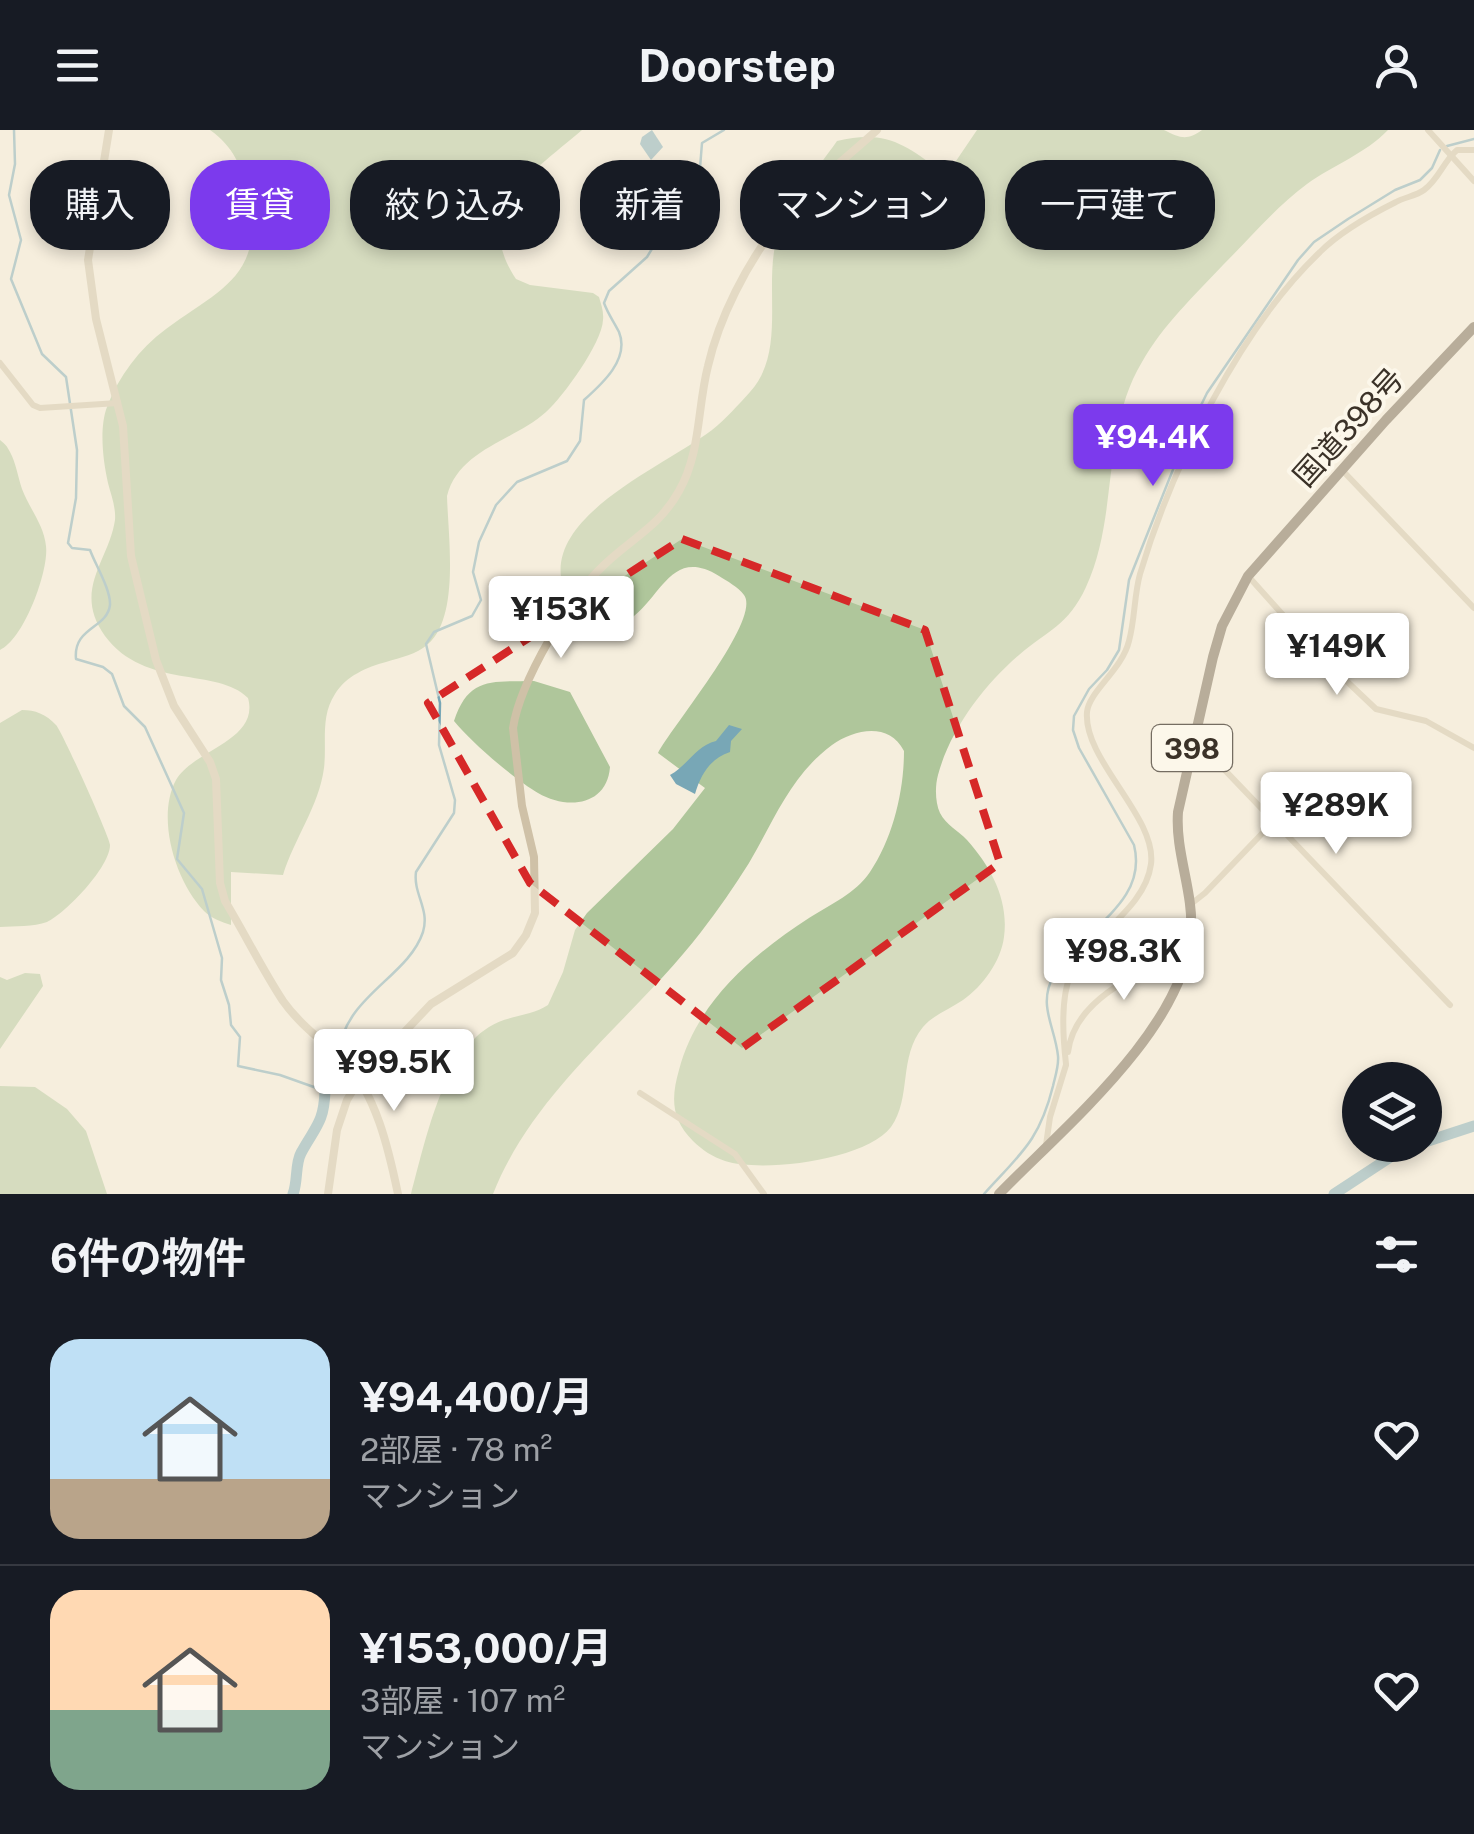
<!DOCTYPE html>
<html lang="ja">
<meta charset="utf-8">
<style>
:root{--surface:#171b24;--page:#242831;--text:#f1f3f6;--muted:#9ea1a6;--line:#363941;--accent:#7c3aed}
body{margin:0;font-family:"Public Sans","Noto Sans JP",sans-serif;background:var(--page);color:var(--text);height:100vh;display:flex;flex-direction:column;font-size:38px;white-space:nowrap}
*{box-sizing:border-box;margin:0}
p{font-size:32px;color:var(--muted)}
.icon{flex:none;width:55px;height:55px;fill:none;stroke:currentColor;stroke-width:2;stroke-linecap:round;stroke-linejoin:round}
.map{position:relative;height:1064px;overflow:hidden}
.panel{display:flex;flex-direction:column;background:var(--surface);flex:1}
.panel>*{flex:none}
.banner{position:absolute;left:30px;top:30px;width:1415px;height:90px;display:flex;gap:20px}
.controls{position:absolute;left:1342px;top:932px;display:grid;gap:20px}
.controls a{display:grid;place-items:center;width:100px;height:100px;border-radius:50%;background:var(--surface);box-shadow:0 5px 15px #0003;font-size:50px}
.price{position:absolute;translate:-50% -85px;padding:0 22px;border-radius:10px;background:#fff;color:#222;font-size:32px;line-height:65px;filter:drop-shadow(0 2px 5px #0008)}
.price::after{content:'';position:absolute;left:50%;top:60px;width:30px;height:22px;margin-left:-15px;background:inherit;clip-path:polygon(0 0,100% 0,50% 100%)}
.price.selected{background:var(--accent);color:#fff}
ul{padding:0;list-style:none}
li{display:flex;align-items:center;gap:30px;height:250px;padding:0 50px}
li+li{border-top:2px solid var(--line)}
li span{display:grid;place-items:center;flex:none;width:280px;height:200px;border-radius:30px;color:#555}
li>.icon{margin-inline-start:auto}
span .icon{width:120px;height:120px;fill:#fffc;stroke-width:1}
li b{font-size:42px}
h2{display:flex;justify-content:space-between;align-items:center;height:120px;padding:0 50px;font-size:42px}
.pill{padding:0 35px;border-radius:40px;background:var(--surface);box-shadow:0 5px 15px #0003;font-size:35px;line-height:90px}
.pill.selected{background:var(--accent);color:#fff}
header{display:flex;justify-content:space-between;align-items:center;height:130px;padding:0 50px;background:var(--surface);font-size:45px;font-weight:700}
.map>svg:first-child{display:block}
.green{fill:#afc69b}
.water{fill:#78a7b6}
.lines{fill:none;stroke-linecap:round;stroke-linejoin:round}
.stream{stroke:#78a7b6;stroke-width:2.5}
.river{stroke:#78a7b6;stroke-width:11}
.minor{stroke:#cfc1a7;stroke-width:6}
.tertiary{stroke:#cfc1a7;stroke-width:8}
.trunk{stroke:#6e5d4b;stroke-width:10}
.marked{fill:none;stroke:#d62828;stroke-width:8;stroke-dasharray:20 12;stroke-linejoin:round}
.labels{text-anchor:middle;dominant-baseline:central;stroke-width:8;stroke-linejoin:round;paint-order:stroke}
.shield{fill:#fcf7ea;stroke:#756d62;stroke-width:2.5}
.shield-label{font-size:28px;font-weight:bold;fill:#3b3228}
.street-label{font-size:30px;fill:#3b3228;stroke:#fcf7ea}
</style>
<header><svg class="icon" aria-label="menu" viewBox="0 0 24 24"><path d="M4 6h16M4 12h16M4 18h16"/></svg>Doorstep<svg class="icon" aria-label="person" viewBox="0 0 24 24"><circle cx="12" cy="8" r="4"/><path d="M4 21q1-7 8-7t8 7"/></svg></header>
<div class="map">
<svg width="1474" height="1064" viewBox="0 0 1474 1064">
<rect width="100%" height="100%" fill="#f5eedd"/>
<g class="green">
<path d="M210 0H582C536 40 469 79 516 149L530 155 593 163 599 167C601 174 604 182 603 190 602 213 563 267 546 282 514 311 459 319 447 366 448 406 460 486 428 514 416 525 401 527 386 532 367 537 346 546 335 564 320 587 327 613 324 638 319 676 294 709 283 745L231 742V795C221 792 211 788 204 781 175 751 156 687 176 650 193 620 260 611 248 568 218 537 145 560 105 506 72 460 109 431 115 390 116 377 111 365 108 353 103 331 99 298 107 277 119 246 139 219 166 199 222 158 266 145 248 63 242 37 233 16 210 0Z"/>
<path d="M977 0H1164C1180 8 1187 11 1202 0H1388C1365 24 1333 35 1307 54 1276 77 1250 108 1223 135 1194 166 1163 195 1142 232 1101 300 1119 386 1086 457 1068 496 1048 500 1019 525 984 555 950 600 938 645 935 656 935 672 940 683 946 695 959 701 967 710 991 737 1009 770 1004 807 1001 831 983 856 963 870 950 879 933 885 923 897 898 927 912 968 891 997 866 1030 763 1043 725 1031 713 1027 702 1020 693 1011 671 989 671 968 679 940 697 872 752 825 809 788 831 774 855 764 870 742 893 708 904 661 904 621 889 592 855 599 832 615 790 646 774 691 749 733 734 757 718 780 701 802 633 890 535 958 493 1064H411C425 1013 442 926 489 897 507 885 530 887 548 875L563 842 575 800 587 783 673 699 705 658 658 623C672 596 762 489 744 465 738 457 727 451 719 446 673 418 663 463 634 486 619 497 607 497 590 497 496 405 652 345 712 300 726 289 738 275 750 262 787 221 763 156 777 108 788 73 816 41 837 11 884 0 904 13 940 41L956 31Z"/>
<path d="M0 310C5 314 7 316 10 322 16 333 18 347 22 359 29 378 44 395 46 416 49 441 24 509 0 520Z"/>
<path d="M534 551 570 562 610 637C607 676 567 680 538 663 514 649 472 613 454 591 469 546 492 552 534 551Z"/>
<path d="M22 580C35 580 46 584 56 595 62 601 110 708 110 715 110 737 66 783 47 792 34 797 14 796 0 797V593Z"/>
<polygon points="25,843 40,844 43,856 0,919 0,847 7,850"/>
<polygon points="0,956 35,957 67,979 86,1001 107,1064 0,1064"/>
</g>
<g class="water">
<polygon points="652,0 663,17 651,30 640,14 642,7"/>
<path d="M729 595 742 599 731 611 730 622C710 629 701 644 695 664L676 654 670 645C688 635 696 616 716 611Z"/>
</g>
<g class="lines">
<g class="stream">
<path d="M14 0 15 34 9 65 21 110 11 149 42 224 66 247 77 320 76 368 68 413 72 418 90 420C95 434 111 460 110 475 107 499 73 497 76 529L103 537 112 544 124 576 145 597 184 683 177 729 202 759 222 828 221 850 229 875 231 895 240 907 238 936 280 945 325 961 338 930"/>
<polyline points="1447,16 1474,9"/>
<path d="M339 922C345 866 408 847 423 802 430 779 413 764 416 742L454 683 455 670 439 615 440 573 426 514 434 502 472 486 481 470 473 442 479 412 496 375 517 352 567 331 580 311 584 270C602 254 630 229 619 202 614 192 608 184 604 173L609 161 647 127 694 50 700 38 702 13 724 0"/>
<path d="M984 1064C1020 1024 1039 1012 1053 956 1055 947 1059 936 1058 926 1055 896 1037 875 1054 845 1079 800 1149 775 1134 715L1079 618 1073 600 1074 586 1089 559 1107 540 1119 520 1129 450 1188 302 1207 263 1298 130 1314 112 1348 89 1395 60 1420 50 1432 38 1440 20"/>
</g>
<g class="river">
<polyline points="1425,1012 1474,996"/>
<path d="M293 1064C298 1051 295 1034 301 1023 315 997 324 993 325 961"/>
<polyline points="1334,1064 1392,1026 1416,1015"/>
</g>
<g class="minor">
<polyline points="1428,0 1474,51"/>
<polyline points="0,233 33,275 40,278 118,273"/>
<polyline points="1342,340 1474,478"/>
<polyline points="1249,447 1318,524 1376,579 1426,591 1474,618"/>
<polyline points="1195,609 1450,875"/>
<polyline points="1191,774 1205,763 1274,691"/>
<path d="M1068 922C1075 867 1141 842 1186 822"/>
<path d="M1066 934C1063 908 1060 868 1071 844 1090 805 1145 780 1151 734 1157 687 1083 630 1087 582 1089 561 1122 540 1129 511 1135 489 1134 466 1140 444 1171 339 1240 198 1320 122 1341 101 1370 85 1396 72 1405 67 1416 66 1424 60 1439 49 1443 32 1457 20H1474"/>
<polyline points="640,963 735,1024 764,1064"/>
<polyline points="1046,1015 1050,987 1066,935"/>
</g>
<g class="tertiary">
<path d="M109 0 88 130 96 189 123 296 131 426 156 530 174 576 210 632 216 649 220 753 225 771C245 804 262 839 283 871 300 895 323 911 343 930 376 962 389 1021 398 1064"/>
<path d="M328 1064 337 1000 347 970 359 950 431 874 513 823 526 805 535 783 534 727 522 676 513 598C520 552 570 467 604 435 632 408 659 397 679 361 701 322 697 279 708 236 719 188 747 133 778 94 804 61 845 29 877 0"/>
</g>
<path class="trunk" d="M999 1064C1063 998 1184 899 1191 803 1194 762 1175 723 1178 682L1213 527 1222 496 1248 446 1386 290 1474 197"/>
</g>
<path d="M0 0H1474V1064H0ZM682 409 925 500 1000 733 742 918 530 753 428 573Z" fill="#f5eedd" fill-opacity=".55" fill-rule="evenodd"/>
<path class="marked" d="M682 409 925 500 1000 733 742 918 530 753 428 573Z"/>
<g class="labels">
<rect class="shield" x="1152" y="595" width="80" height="46" rx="8"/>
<g class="shield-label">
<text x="1192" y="618">398</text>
</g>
<g class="street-label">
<text transform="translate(1348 297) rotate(-48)">国道398号</text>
</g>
</g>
</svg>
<div class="controls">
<a><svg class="icon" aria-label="layers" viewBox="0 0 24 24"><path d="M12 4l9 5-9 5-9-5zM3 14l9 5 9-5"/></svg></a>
</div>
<b class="price selected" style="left:1153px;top:359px">¥94.4K</b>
<b class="price" style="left:561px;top:531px">¥153K</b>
<b class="price" style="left:1337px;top:568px">¥149K</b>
<b class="price" style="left:1336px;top:727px">¥289K</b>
<b class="price" style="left:1124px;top:873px">¥98.3K</b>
<b class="price" style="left:394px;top:984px">¥99.5K</b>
<div class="banner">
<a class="pill">購入</a>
<a class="pill selected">賃貸</a>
<a class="pill">絞り込み</a>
<a class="pill">新着</a>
<a class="pill">マンション</a>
<a class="pill">一戸建て</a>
</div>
</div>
<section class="panel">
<h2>6件の物件<svg class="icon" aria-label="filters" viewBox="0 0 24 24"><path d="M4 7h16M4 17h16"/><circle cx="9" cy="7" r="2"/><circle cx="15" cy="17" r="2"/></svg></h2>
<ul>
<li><span style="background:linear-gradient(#bfe0f5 70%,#b9a48a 0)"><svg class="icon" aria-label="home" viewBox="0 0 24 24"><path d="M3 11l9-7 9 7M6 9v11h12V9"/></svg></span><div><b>¥94,400/月</b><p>2部屋 · 78 m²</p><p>マンション</p></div><svg class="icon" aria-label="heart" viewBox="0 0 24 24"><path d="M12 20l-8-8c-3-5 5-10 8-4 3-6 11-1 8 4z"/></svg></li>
<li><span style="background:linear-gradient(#ffd9b3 60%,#7fa58c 0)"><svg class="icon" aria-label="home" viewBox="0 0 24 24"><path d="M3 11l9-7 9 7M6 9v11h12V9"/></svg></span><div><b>¥153,000/月</b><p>3部屋 · 107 m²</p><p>マンション</p></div><svg class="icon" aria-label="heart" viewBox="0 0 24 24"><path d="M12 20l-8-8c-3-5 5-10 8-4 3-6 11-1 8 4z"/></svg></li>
</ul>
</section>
